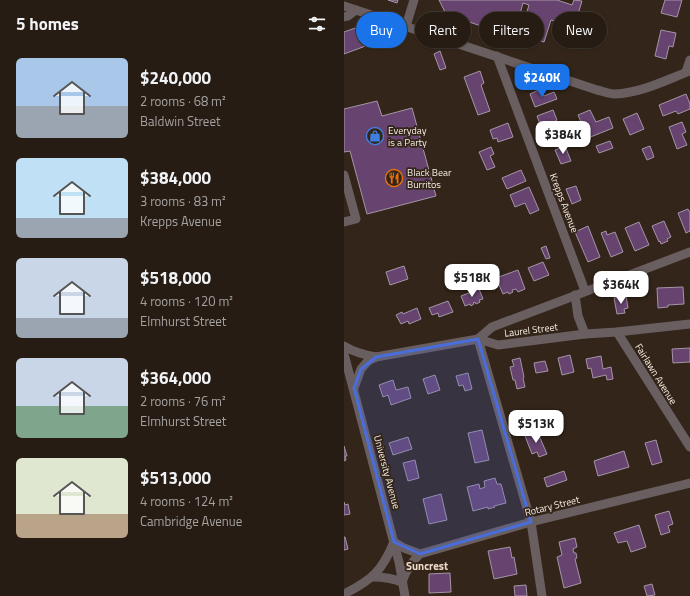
<!DOCTYPE html>
<meta charset="utf-8">
<style>
:root{--surface:#261c13;--page:#2e251c;--text:#f1f3f6;--muted:#a4a1a0;--line:#423a33;--accent:#1a73e8}
body{margin:0;font-family:"Titillium Web",sans-serif;background:var(--page);color:var(--text);height:100vh;display:flex;flex-direction:column;font-size:15px;white-space:nowrap}
*{box-sizing:border-box;margin:0}
p{font-size:13px;color:var(--muted)}
.icon{flex:none;width:22px;height:22px;fill:none;stroke:currentColor;stroke-width:2;stroke-linecap:round;stroke-linejoin:round}
.map{position:relative;flex:1;overflow:hidden}
.panel{display:flex;flex-direction:column;background:var(--surface);width:344px}
.panel>*{flex:none}
.hud{position:absolute;left:12px;top:12px;width:274px;height:36px;display:flex;gap:8px}
.price{position:absolute;translate:-50% -34px;padding:0 9px;border-radius:8px;background:#fff;color:#222;font-size:13px;line-height:26px;filter:drop-shadow(0 1px 2px #0008)}
.price::after{content:'';position:absolute;left:50%;top:24px;width:12px;height:9px;margin-left:-6px;background:inherit;clip-path:polygon(0 0,100% 0,50% 100%)}
.price.active{background:var(--accent);color:#fff}
ul{padding:0;list-style:none}
li{display:flex;align-items:center;gap:12px;height:100px;padding:0 16px}
li span{display:grid;place-items:center;flex:none;width:112px;height:80px;border-radius:6px;color:#555}
li>.icon{margin-inline-start:auto}
span .icon{width:48px;height:48px;fill:#fffc;stroke-width:1}
li b{font-size:17px}
h2{display:flex;justify-content:space-between;align-items:center;height:48px;padding:0 16px;font-size:17px}
.chip{padding:0 14px;border-radius:18px;background:var(--surface);box-shadow:0 1px 3px #0004,0 0 0 1px var(--line);font-size:14px;line-height:36px}
.chip.active{background:var(--accent);color:#fff}
main{display:flex;flex:1;min-height:0}
.map>svg:first-child{display:block}
.building{fill:#67446f;stroke:#a495a7}
.lines{fill:none;stroke-linecap:round;stroke-linejoin:round}
.minor{stroke:#695e60;stroke-width:9}
.marked{fill:#496edb;fill-opacity:0.2;stroke:#496edb;stroke-width:3;stroke-linejoin:round}
.labels{text-anchor:middle;dominant-baseline:central;stroke-width:3.5;stroke-linejoin:round;paint-order:stroke}
.poi-label{font-size:10px;fill:#f7ede5;stroke:#332519;text-anchor:start}
.street-label{font-size:10px;fill:#f7ede5;stroke:#332519}
.neighbourhood-label{font-size:11px;font-weight:bold;fill:#eddaca;stroke:#332519}
</style>
<main>
<section class="panel">
<h2>5 homes<svg class="icon" aria-label="filters" viewBox="0 0 24 24"><path d="M4 7h16M4 17h16"/><circle cx="9" cy="7" r="2"/><circle cx="15" cy="17" r="2"/></svg></h2>
<ul>
<li><span style="background:linear-gradient(#a9c7e8 60%,#9aa5b1 0)"><svg class="icon" aria-label="home" viewBox="0 0 24 24"><path d="M3 11l9-7 9 7M6 9v11h12V9"/></svg></span><div><b>$240,000</b><p>2 rooms · 68 m²</p><p>Baldwin Street</p></div></li>
<li><span style="background:linear-gradient(#bfe0f5 75%,#9aa5b1 0)"><svg class="icon" aria-label="home" viewBox="0 0 24 24"><path d="M3 11l9-7 9 7M6 9v11h12V9"/></svg></span><div><b>$384,000</b><p>3 rooms · 83 m²</p><p>Krepps Avenue</p></div></li>
<li><span style="background:linear-gradient(#c9d6e8 75%,#9aa5b1 0)"><svg class="icon" aria-label="home" viewBox="0 0 24 24"><path d="M3 11l9-7 9 7M6 9v11h12V9"/></svg></span><div><b>$518,000</b><p>4 rooms · 120 m²</p><p>Elmhurst Street</p></div></li>
<li><span style="background:linear-gradient(#c9d6e8 60%,#7fa58c 0)"><svg class="icon" aria-label="home" viewBox="0 0 24 24"><path d="M3 11l9-7 9 7M6 9v11h12V9"/></svg></span><div><b>$364,000</b><p>2 rooms · 76 m²</p><p>Elmhurst Street</p></div></li>
<li><span style="background:linear-gradient(#dfe7d0 70%,#b9a48a 0)"><svg class="icon" aria-label="home" viewBox="0 0 24 24"><path d="M3 11l9-7 9 7M6 9v11h12V9"/></svg></span><div><b>$513,000</b><p>4 rooms · 124 m²</p><p>Cambridge Avenue</p></div></li>
</ul>
</section>
<div class="map">
<svg width="346" height="596" viewBox="0 0 346 596">
<rect width="100%" height="100%" fill="#332519"/>
<g class="building">
<polygon points="44,0 54,0 53,3"/>
<polygon points="95,0 213,0 228,5 230,0 238,1 230,27 207,20 200,42 176,35 185,5 179,3 176,14 172,13 168,25 163,23 159,15 137,26 102,14"/>
<polygon points="321,0 338,0 333,17 317,13"/>
<polygon points="20,25 27,44 0,54 0,32"/>
<polygon points="317,30 332,33 329,47 325,46 322,59 311,56"/>
<polygon points="96,51 102,68 96,70 90,54"/>
<polygon points="136,71 140,83 137,85 146,111 134,115 120,77"/>
<polygon points="197,89 200,96 210,92 213,99 191,107 186,94"/>
<polygon points="342,94 346,104 346,109 334,114 332,111 319,116 315,105"/>
<polygon points="33,101 38,116 68,108 92,196 23,214 6,151 0,152 0,109"/>
<polygon points="209,110 213,120 211,121 215,130 205,134 202,125 197,127 193,116"/>
<polygon points="246,110 252,122 265,117 269,128 244,138 234,115"/>
<polygon points="293,113 300,129 286,135 279,119"/>
<polygon points="338,122 342,132 338,134 343,145 333,149 325,127"/>
<polygon points="164,123 169,137 154,142 153,138 149,139 146,130"/>
<polygon points="266,141 269,148 255,153 252,146"/>
<polygon points="221,146 227,161 217,164 211,150"/>
<polygon points="306,146 310,157 303,160 298,149"/>
<polygon points="147,147 150,154 146,156 151,167 143,170 135,152"/>
<polygon points="177,170 182,181 163,189 158,178"/>
<polygon points="232,186 237,200 228,204 222,189"/>
<polygon points="185,187 195,210 186,214 181,203 171,207 166,195"/>
<polygon points="344,209 346,213 346,231 342,233 334,213"/>
<polygon points="320,221 327,237 323,239 324,241 317,244 316,241 315,242 308,226"/>
<polygon points="295,222 305,245 291,251 281,228"/>
<polygon points="244,226 256,257 244,262 231,232"/>
<polygon points="262,231 263,235 271,232 279,252 267,257 257,233"/>
<polygon points="202,246 206,258 202,259 197,248"/>
<polygon points="199,262 205,275 190,281 184,268"/>
<polygon points="60,266 64,279 46,285 42,272"/>
<polygon points="174,270 181,289 174,292 172,289 168,290 169,292 165,294 164,292 159,294 152,278"/>
<polygon points="339,287 340,304 324,305 324,307 314,308 313,288"/>
<polygon points="135,289 139,299 135,300 136,302 132,304 131,302 129,303 130,304 127,306 126,304 121,306 117,296"/>
<polygon points="282,296 284,308 280,309 281,313 273,314 270,298"/>
<polygon points="104,301 109,312 95,317 94,313 88,315 85,308"/>
<polygon points="73,308 77,319 65,324 64,321 57,324 52,315 58,312 59,314"/>
<polygon points="346,348 346,362 329,363 328,349"/>
<polygon points="226,355 230,372 218,375 214,358"/>
<polygon points="257,356 259,369 267,367 269,379 263,380 262,375 249,378 247,368 244,369 242,359"/>
<polygon points="176,358 180,377 179,378 181,387 173,389 171,380 169,380 166,367 170,366 168,360"/>
<polygon points="201,361 204,371 192,373 190,363"/>
<polygon points="124,373 128,389 121,391 119,385 115,386 112,376"/>
<polygon points="91,375 96,390 84,394 79,379"/>
<polygon points="49,380 52,390 64,387 67,398 47,405 44,395 39,397 35,385"/>
<polygon points="138,430 145,460 131,463 124,433"/>
<polygon points="193,431 203,454 195,457 193,452 188,454 181,436"/>
<polygon points="64,437 68,449 49,455 45,443"/>
<polygon points="312,440 318,462 308,465 301,443"/>
<polygon points="0,446 3,456 1,456 2,460 0,461"/>
<polygon points="280,451 285,467 254,476 250,461"/>
<polygon points="71,460 75,478 64,481 59,463"/>
<polygon points="220,471 223,480 203,487 200,478"/>
<polygon points="151,478 153,484 157,484 162,503 150,506 151,507 144,509 144,507 129,511 123,487 135,484 136,489 141,487 140,481"/>
<polygon points="97,494 103,520 85,524 79,499"/>
<polygon points="0,502 1,505 4,504 6,514 0,515"/>
<polygon points="325,511 329,524 324,526 326,532 317,535 311,515"/>
<polygon points="295,525 302,547 287,552 283,541 274,543 270,533"/>
<polygon points="0,537 1,537 4,549 0,550"/>
<polygon points="231,538 233,547 229,549 230,553 232,553 233,558 231,559 237,583 220,588 213,557 218,555 215,542"/>
<polygon points="166,547 168,558 170,557 173,574 150,579 144,551"/>
<polygon points="106,573 107,592 85,593 85,574"/>
<polygon points="308,584 311,595 303,596 300,586"/>
<polygon points="182,585 183,596 171,596 170,586"/>
</g>
<g class="lines">
<g class="minor">
<path d="M0 6 253 90C258 91 265 94 271 94 297 93 322 80 346 71"/>
<polyline points="0,17 4,16 12,10"/>
<polyline points="62,26 70,0"/>
<polyline points="153,56 241,291"/>
<polyline points="342,72 346,60"/>
<polyline points="0,175 12,219 0,222"/>
<polyline points="231,295 234,316 241,334"/>
<polyline points="273,332 346,447"/>
<path d="M0 346C10 352 21 355 32 357"/>
<polyline points="0,354 55,562 61,596"/>
<polyline points="10,388 17,369 24,361 32,357 134,339 154,345 241,334 273,332 346,324"/>
<path d="M29 577C39 577 48 578 58 582 62 571 67 562 76 554L187 522 346 483"/>
<path d="M0 594C28 580 38 571 50 542L60 548 76 554"/>
<polyline points="198,596 187,522 134,339 148,327 346,252"/>
</g>
</g>
<path class="marked" d="M134 339 187 522 76 554 50 542 10 388 17 369 32 357Z"/>
<defs>
<g id="shop-ring" transform="scale(0.9)"><circle r="9.5" fill="#332519" stroke="#3f7fe0" stroke-width="1.5"/><path d="M-5-2.5h2.3a2.7 3.5 0 0 1 5.4 0H5L5.5 6h-11ZM-1.5-2.5h3a1.5 2.3 0 0 0-3 0Z" fill="#3f7fe0"/></g>
<g id="restaurant-ring" transform="scale(0.9)"><circle r="9.5" fill="#332519" stroke="#e8710a" stroke-width="1.5"/><path d="M-5-6h1v4h1v-4h1v4h1v-4h1v5L-1.5 .5V6h-2V.5L-5-1ZM5-6V6H3V1.5H1.5Q1.5-4 5-6Z" fill="#e8710a"/></g>
</defs>
<g fill-rule="evenodd">
<use href="#shop-ring" x="31" y="136"/>
<use href="#restaurant-ring" x="50" y="178"/>
</g>
<g class="labels">
<g class="poi-label">
<text x="44" y="130">Everyday<tspan x="44" dy="12">is a Party</tspan></text>
<text x="63" y="172">Black Bear<tspan x="63" dy="12">Burritos</tspan></text>
</g>
<g class="street-label">
<text transform="translate(220 203) rotate(69)">Krepps Avenue</text>
<text transform="translate(187 330) rotate(-7)">Laurel Street</text>
<text transform="translate(312 374) rotate(58)">Fairlawn Avenue</text>
<text transform="translate(43 472) rotate(75)">University Avenue</text>
<text transform="translate(208 506) rotate(-14)">Rotary Street</text>
</g>
<g class="neighbourhood-label">
<text x="83" y="566">Suncrest</text>
</g>
</g>
</svg>
<b class="price active" style="left:198px;top:98px">$240K</b>
<b class="price" style="left:219px;top:155px">$384K</b>
<b class="price" style="left:128px;top:298px">$518K</b>
<b class="price" style="left:277px;top:305px">$364K</b>
<b class="price" style="left:192px;top:444px">$513K</b>
<div class="hud">
<a class="chip active">Buy</a>
<a class="chip">Rent</a>
<a class="chip">Filters</a>
<a class="chip">New</a>
</div>
</div>
</main>
